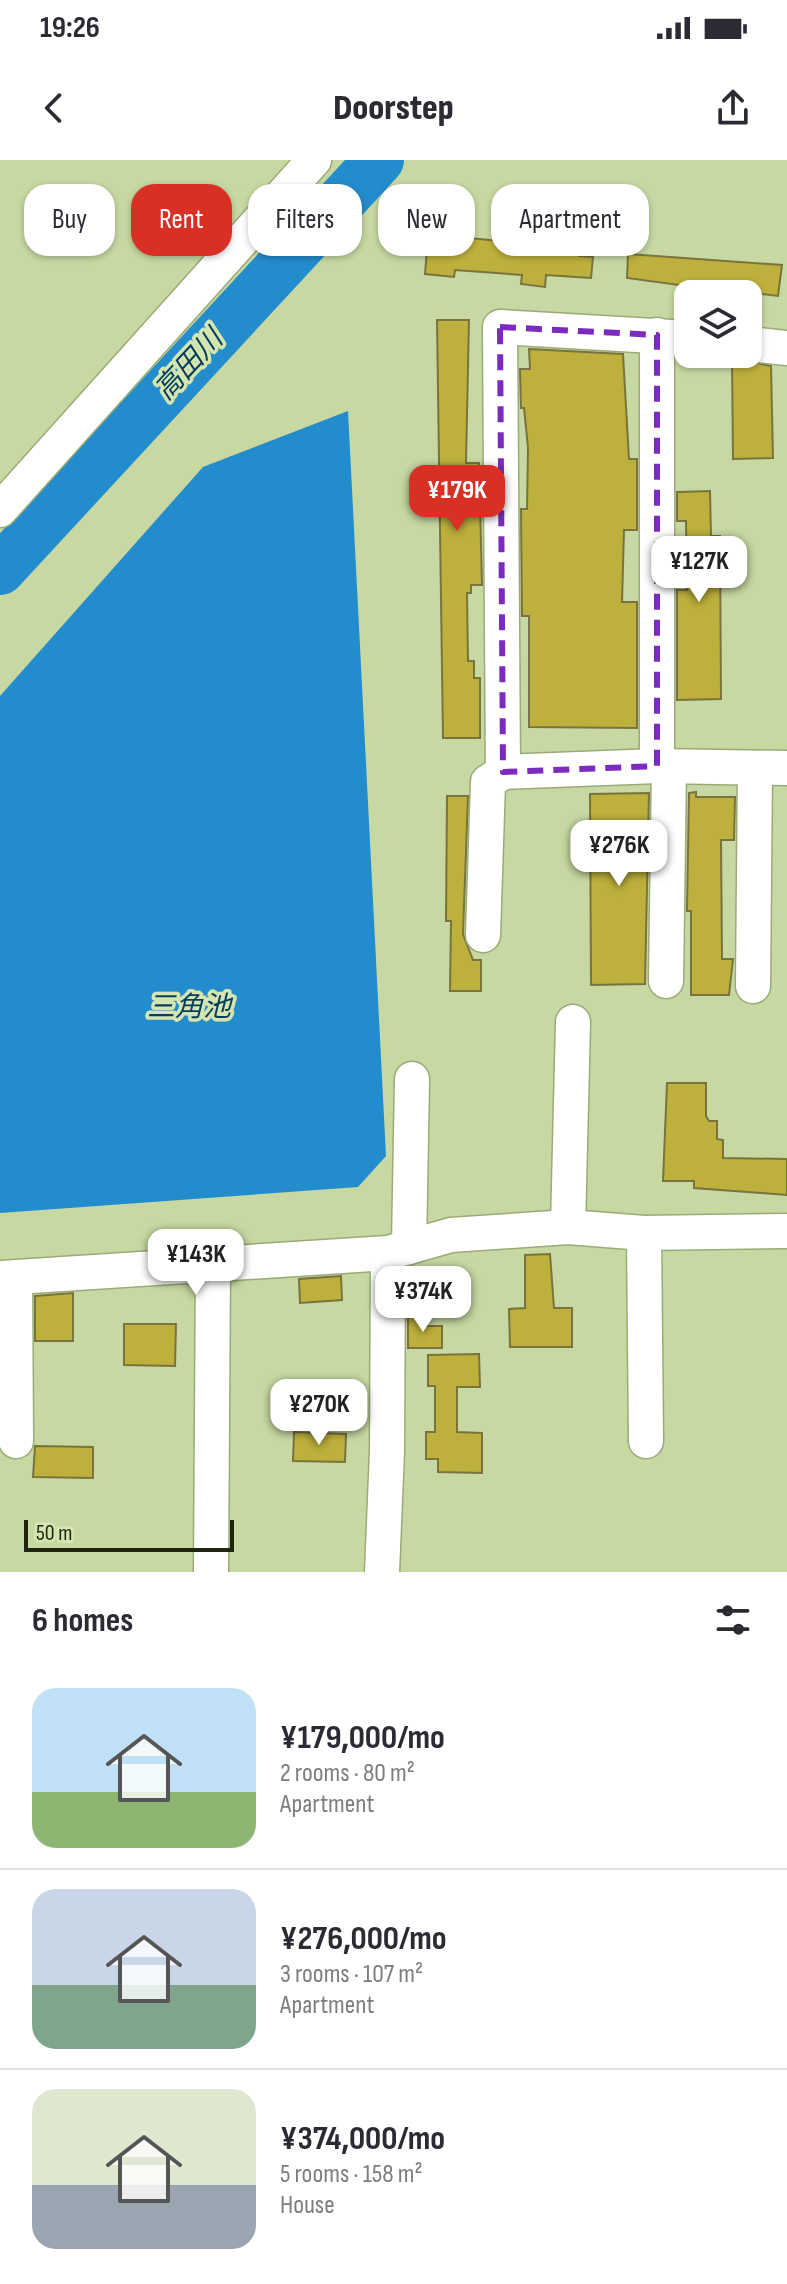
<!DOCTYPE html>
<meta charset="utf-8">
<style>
:root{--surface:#fff;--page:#f7f7f7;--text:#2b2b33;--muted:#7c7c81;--line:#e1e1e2;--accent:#d93025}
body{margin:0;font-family:"Sofia Sans Condensed","Noto Sans JP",sans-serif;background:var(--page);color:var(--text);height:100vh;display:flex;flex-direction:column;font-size:30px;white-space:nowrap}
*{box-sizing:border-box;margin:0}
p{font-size:26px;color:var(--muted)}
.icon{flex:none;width:44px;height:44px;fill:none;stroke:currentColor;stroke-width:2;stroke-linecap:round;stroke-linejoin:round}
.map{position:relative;height:1412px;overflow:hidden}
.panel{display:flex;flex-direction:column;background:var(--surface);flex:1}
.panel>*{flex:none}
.banner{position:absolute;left:24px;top:24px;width:740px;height:72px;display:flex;gap:16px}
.buttons{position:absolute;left:674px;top:120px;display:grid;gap:16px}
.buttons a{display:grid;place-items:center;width:88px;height:88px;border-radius:16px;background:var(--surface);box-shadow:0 2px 6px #0004;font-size:40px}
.scale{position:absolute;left:24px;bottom:20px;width:210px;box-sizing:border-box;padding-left:8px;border:4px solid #1e240f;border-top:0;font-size:22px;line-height:28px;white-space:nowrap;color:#1e240f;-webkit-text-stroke:6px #d4e5af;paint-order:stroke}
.price{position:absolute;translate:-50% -68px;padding:0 18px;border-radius:16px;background:#fff;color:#222;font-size:26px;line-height:52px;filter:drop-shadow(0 2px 4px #0008)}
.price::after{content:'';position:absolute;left:50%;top:48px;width:24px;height:18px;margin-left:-12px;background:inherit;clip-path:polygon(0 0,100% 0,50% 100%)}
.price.selected{background:var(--accent);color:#fff}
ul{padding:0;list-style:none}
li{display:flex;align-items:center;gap:24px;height:200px;padding:0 32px}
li+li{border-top:2px solid var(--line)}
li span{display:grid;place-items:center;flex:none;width:224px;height:160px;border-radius:24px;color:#555}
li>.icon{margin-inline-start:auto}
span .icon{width:96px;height:96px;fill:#fffc;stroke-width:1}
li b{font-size:34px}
h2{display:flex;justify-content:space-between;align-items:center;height:96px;padding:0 32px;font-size:34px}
.pill{padding:0 28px;border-radius:24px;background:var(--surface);box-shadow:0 2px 6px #0004;font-size:28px;line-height:72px}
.pill.selected{background:var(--accent);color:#fff}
.status{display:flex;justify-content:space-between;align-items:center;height:56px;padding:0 40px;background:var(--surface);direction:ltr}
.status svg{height:22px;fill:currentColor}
header{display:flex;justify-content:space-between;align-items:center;height:104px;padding:0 32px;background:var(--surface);font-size:36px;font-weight:800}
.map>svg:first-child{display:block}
.water{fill:#238ccd}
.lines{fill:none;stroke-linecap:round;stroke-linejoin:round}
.river{stroke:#238ccd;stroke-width:50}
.building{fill:#bdb03c;stroke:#79733d;stroke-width:2}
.minor-casing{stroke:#9aab77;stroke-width:37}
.minor{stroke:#fff;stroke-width:34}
.marked{fill:none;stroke:#7b2cbf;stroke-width:6;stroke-dasharray:16 10;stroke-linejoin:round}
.labels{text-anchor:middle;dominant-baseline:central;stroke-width:7;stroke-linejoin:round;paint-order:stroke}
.water-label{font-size:28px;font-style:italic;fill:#043c5e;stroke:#d4e5af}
</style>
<div class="status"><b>19:26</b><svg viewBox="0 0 49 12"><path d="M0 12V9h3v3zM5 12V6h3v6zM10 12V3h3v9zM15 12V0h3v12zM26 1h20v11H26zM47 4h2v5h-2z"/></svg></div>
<header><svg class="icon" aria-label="back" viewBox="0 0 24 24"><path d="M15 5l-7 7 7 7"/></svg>Doorstep<svg class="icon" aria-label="share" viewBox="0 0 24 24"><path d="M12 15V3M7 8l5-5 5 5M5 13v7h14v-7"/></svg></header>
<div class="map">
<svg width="787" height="1412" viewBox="0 0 787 1412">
<rect width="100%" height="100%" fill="#c7d8a2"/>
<polygon class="water" points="348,251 386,996 358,1027 0,1053 0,536 203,307"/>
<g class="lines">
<polyline class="river" points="0,410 379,0"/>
</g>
<g class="building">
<polygon points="438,75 580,89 579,96 593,97 591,118 546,115 545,127 521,124 522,115 455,110 454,117 425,114 428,76"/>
<polygon points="628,94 782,105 778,136 738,131 716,134 716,130 627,118"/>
<polygon points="437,160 469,160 466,303 479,303 482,425 471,425 471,433 467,433 468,501 474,501 474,518 480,518 480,578 443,578"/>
<polygon points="529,189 623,194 629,299 637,299 637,370 624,370 622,442 637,442 637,568 529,567 529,456 522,456 521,349 527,349 528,288 524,248 521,248 520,209 530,209"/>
<polygon points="732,198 771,206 773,298 733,299"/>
<polygon points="710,331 711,376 720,376 721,539 677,540 677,430 687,430 686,361 677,361 677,332"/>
<polygon points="696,632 696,637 735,637 734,680 721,680 722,799 733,799 729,835 691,835 691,751 687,751 689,633"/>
<polygon points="649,633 645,824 591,825 590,634"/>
<polygon points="447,636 468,636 463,774 473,800 481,800 481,831 450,831 451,761 446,761"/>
<polygon points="667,923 706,923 706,956 709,961 717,961 717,979 723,980 723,998 787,999 787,1035 694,1028 694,1021 663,1021"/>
<polygon points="550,1094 554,1148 572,1148 572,1187 510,1187 509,1149 525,1148 525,1095"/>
<polygon points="341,1116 342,1140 300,1143 299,1119"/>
<polygon points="73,1133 73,1181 35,1181 35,1136"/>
<polygon points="408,1154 423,1154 423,1166 442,1166 442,1188 408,1188"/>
<polygon points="124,1164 176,1164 175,1206 124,1205"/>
<polygon points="479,1194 480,1227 457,1227 457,1272 482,1273 482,1313 438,1312 438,1299 426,1299 426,1272 435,1272 435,1226 428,1226 428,1195"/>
<polygon points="294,1272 346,1274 345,1302 293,1301"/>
<polygon points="35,1286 93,1287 93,1318 33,1317"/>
</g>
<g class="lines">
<g class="minor-casing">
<g id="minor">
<polyline points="657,175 657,606"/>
<polyline points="688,178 500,167 503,612 657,606 787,608"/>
<polyline points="748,184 787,188"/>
<polyline points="0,350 314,0"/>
<polyline points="483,775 488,622 503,612"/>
<polyline points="666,821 669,606"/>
<polyline points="753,826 755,608"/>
<polyline points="568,1067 573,862"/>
<polyline points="644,1073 646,1281"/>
<polyline points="409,1087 412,919"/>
<polyline points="0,1118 388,1093 451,1075 568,1067 644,1073 787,1071"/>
<polyline points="15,1118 16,1281"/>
<polyline points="211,1412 213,1107"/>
<polyline points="382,1412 387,1291 388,1093"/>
</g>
</g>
<use href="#minor" class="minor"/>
</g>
<path class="marked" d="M500 167 657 175V606L503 612Z"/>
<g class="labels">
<g class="water-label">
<text transform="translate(189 205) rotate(-47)">高田川</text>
<text x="189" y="847">三角池</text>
</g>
</g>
</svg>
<div class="buttons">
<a><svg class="icon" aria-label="layers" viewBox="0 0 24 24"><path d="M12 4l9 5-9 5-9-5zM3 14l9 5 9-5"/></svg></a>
</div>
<div class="scale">50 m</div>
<b class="price selected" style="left:457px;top:373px">¥179K</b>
<b class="price" style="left:699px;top:444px">¥127K</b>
<b class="price" style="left:619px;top:728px">¥276K</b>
<b class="price" style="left:196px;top:1137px">¥143K</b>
<b class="price" style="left:423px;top:1174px">¥374K</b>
<b class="price" style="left:319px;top:1287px">¥270K</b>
<div class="banner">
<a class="pill">Buy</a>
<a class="pill selected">Rent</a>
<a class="pill">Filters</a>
<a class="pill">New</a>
<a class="pill">Apartment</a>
</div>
</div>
<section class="panel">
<h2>6 homes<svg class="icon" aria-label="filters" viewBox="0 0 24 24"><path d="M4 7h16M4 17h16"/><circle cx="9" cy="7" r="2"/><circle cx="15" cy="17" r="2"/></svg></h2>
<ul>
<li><span style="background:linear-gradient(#bfe0f5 65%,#8fb573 0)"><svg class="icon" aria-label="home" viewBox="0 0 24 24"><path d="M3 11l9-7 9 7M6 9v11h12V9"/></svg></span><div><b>¥179,000/mo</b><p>2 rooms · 80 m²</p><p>Apartment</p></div></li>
<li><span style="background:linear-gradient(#c9d6e8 60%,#7fa58c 0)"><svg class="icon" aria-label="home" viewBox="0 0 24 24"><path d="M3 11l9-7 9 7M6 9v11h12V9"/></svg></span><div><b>¥276,000/mo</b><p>3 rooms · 107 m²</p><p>Apartment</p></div></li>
<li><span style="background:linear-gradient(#dfe7d0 60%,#9aa5b1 0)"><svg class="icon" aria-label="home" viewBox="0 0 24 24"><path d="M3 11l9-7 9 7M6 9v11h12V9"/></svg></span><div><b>¥374,000/mo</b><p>5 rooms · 158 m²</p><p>House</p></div></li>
</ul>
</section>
